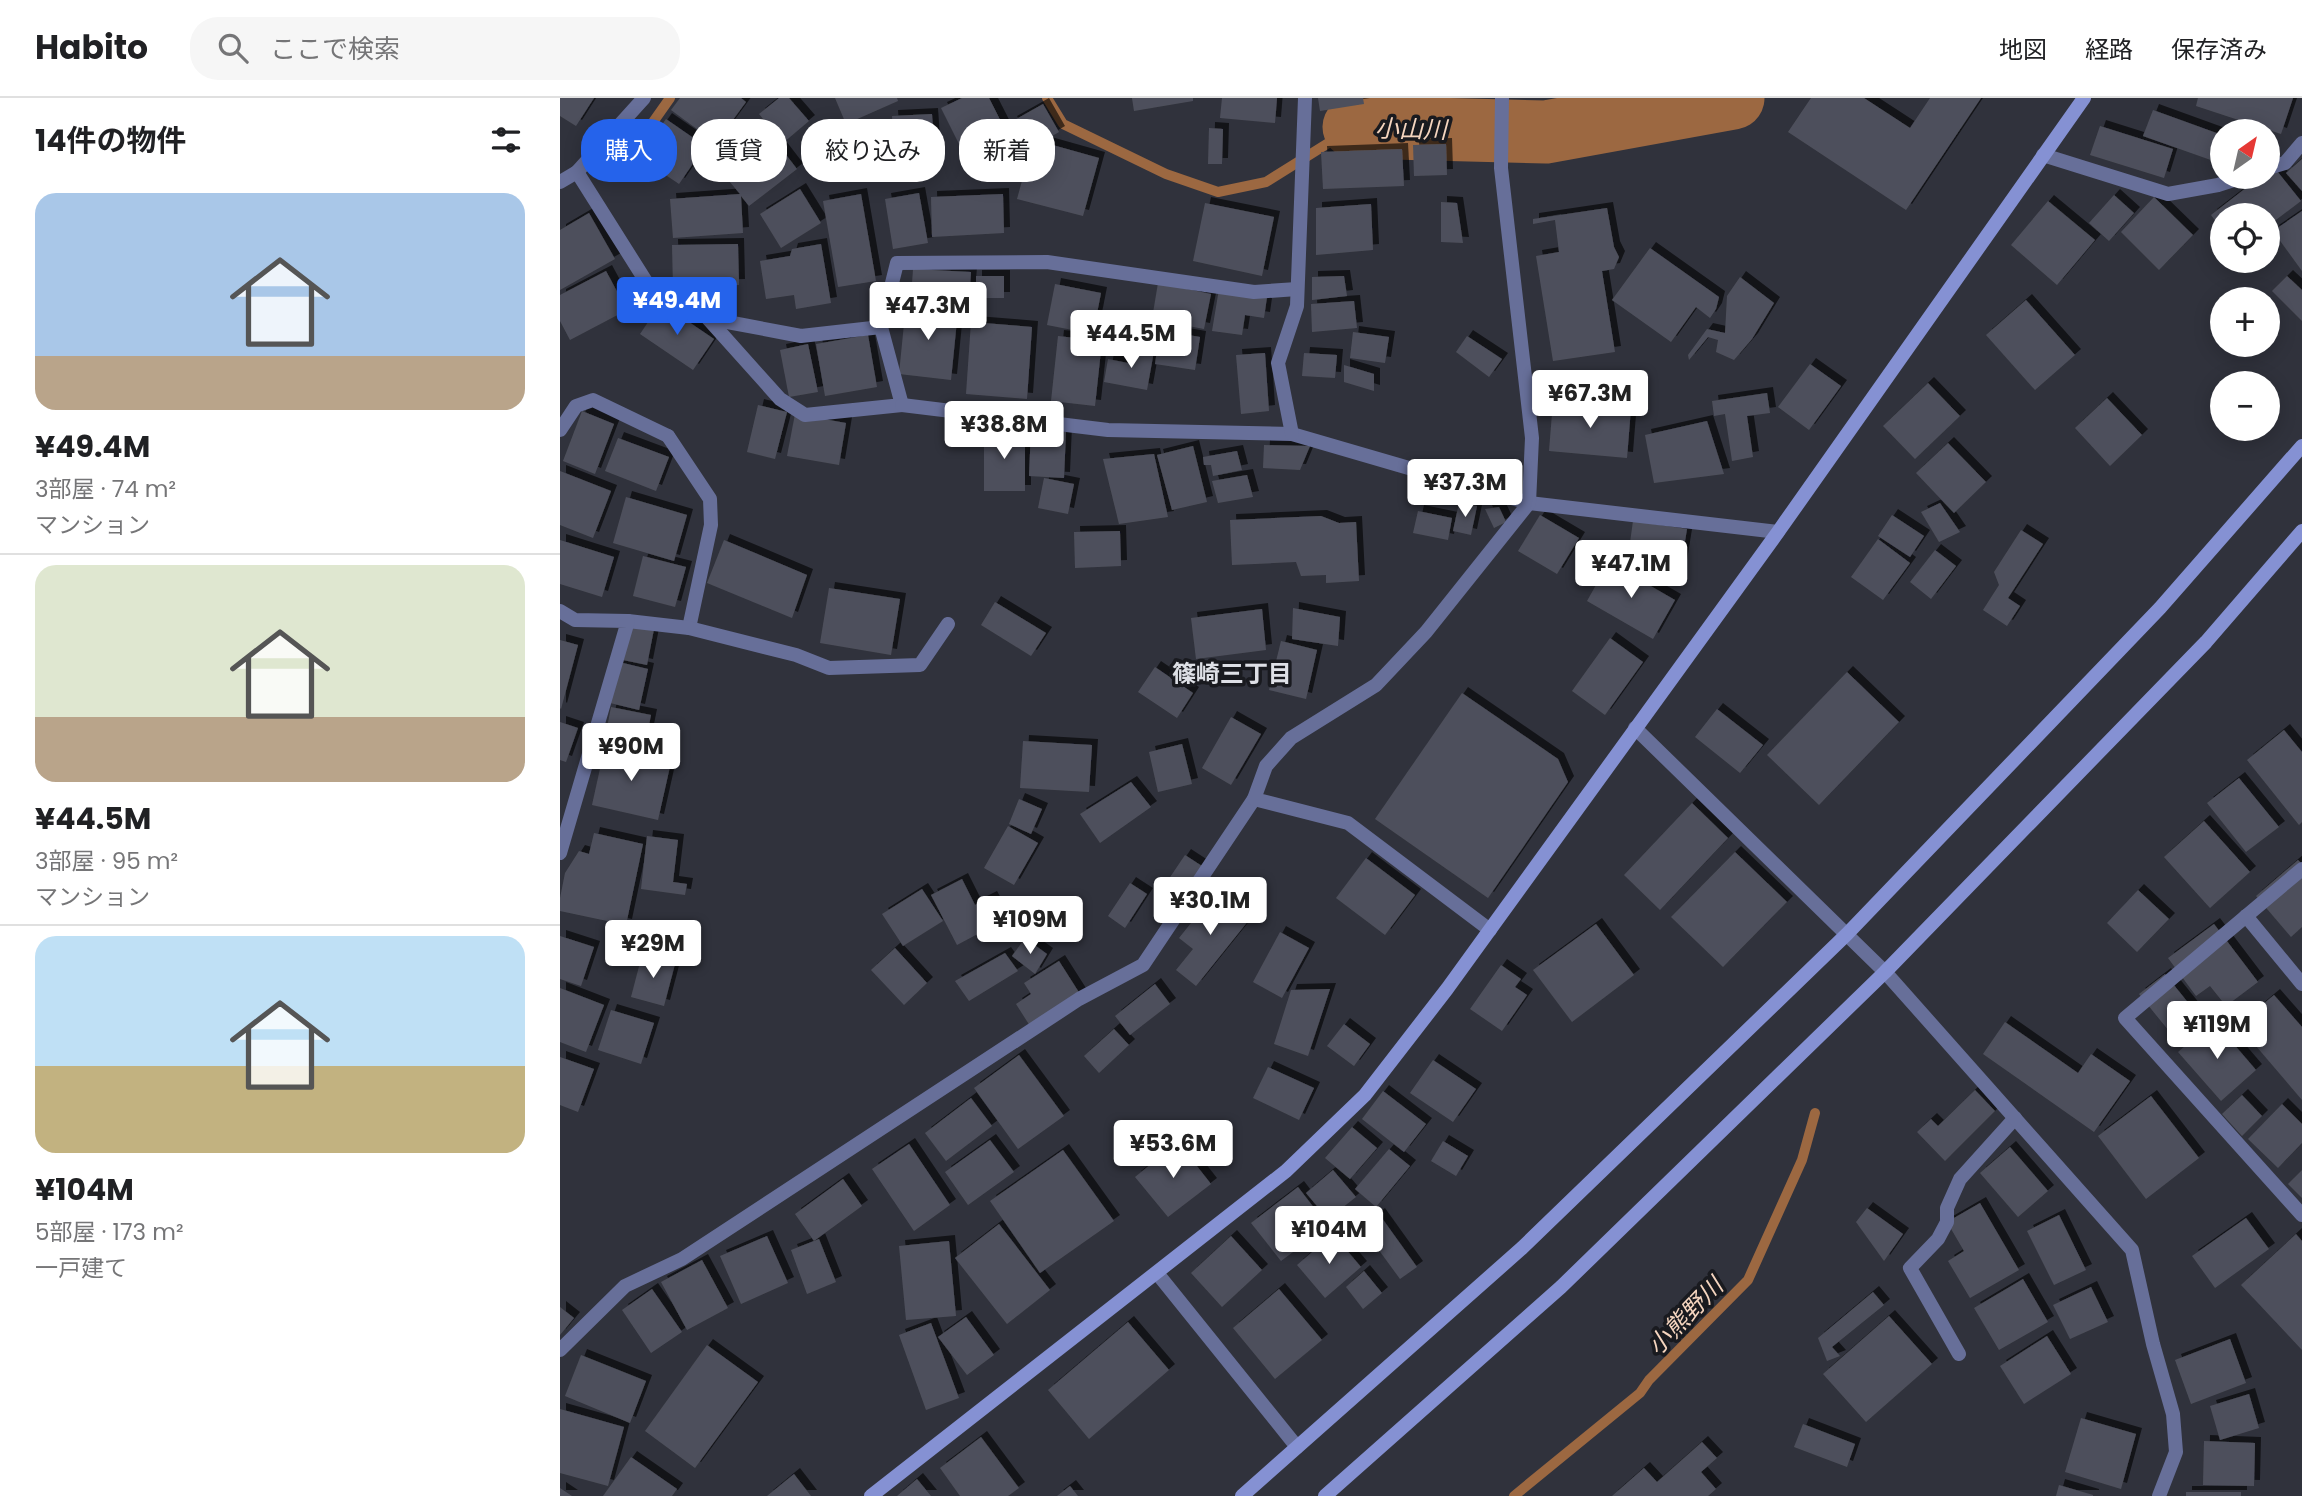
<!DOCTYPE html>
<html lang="ja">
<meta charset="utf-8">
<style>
:root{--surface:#fff;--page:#f6f6f6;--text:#202124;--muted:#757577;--line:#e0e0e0;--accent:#2563eb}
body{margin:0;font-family:Poppins,"Noto Sans JP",sans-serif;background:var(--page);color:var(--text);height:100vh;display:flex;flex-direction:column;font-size:26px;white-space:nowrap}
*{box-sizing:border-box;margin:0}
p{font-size:23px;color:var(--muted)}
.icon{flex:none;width:38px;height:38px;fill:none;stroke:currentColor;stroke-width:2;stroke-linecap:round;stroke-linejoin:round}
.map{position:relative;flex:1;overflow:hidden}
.side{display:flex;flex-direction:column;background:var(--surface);width:560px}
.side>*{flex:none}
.guide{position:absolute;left:21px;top:21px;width:665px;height:63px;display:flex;gap:14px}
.needle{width:46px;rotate:34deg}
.controls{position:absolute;left:1650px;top:21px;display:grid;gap:14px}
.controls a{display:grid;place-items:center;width:70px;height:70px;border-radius:50%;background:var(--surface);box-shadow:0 4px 18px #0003;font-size:35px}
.price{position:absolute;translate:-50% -60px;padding:0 16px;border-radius:7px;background:#fff;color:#222;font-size:23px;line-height:46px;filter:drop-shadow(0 2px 4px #0008)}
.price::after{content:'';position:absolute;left:50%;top:42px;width:21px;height:16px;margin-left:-10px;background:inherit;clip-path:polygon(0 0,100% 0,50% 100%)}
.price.active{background:var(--accent);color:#fff}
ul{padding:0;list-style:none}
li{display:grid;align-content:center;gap:14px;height:371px;padding:0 35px}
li+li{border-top:2px solid var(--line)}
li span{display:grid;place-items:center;height:217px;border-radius:21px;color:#555}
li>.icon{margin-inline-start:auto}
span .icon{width:126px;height:126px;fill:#fffc;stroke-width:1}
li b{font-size:30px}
h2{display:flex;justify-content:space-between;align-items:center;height:84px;padding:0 35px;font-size:30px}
.tag{padding:0 24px;border-radius:28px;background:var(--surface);box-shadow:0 4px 18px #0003;font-size:24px;line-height:63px}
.tag.active{background:var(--accent);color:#fff}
header{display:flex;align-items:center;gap:42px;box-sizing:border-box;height:98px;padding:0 35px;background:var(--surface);border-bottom:2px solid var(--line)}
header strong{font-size:33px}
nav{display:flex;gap:38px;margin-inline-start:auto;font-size:24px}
.search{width:490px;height:63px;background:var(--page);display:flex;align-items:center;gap:18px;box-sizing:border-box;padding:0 24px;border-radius:28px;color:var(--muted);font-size:26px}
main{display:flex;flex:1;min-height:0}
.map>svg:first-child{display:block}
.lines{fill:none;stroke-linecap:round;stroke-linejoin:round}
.stream{stroke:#9c6841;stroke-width:10}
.river{stroke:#9c6841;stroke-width:63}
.building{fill:#4e505b;filter:url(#shadow)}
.lane{stroke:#676f99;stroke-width:14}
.street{stroke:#676f99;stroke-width:14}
.secondary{stroke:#8591d3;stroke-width:14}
.labels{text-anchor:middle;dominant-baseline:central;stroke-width:7;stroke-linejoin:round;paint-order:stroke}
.water-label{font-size:24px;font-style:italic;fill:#f5d5bf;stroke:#191a1f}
.neighbourhood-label{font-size:24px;font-weight:bold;fill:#dee0e6;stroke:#191a1f}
</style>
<header>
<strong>Habito</strong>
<div class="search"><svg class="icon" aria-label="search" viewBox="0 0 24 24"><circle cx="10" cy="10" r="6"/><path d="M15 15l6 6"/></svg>ここで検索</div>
<nav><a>地図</a><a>経路</a><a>保存済み</a></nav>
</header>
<main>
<section class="side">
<h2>14件の物件<svg class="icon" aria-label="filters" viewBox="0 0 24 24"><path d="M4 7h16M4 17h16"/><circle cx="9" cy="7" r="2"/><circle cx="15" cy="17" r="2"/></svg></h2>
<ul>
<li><span style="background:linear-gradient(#a9c7e8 75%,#b9a48a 0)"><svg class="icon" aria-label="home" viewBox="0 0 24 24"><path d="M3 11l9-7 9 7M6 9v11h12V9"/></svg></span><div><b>¥49.4M</b><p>3部屋 · 74 m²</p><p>マンション</p></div></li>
<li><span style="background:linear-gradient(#dfe7d0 70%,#b9a48a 0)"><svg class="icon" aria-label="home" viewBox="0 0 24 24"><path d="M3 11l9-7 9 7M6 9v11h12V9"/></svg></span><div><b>¥44.5M</b><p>3部屋 · 95 m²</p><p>マンション</p></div></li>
<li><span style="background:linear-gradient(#bfe0f5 60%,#c2b280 0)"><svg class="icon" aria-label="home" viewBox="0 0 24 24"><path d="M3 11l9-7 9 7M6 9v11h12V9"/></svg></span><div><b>¥104M</b><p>5部屋 · 173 m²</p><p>一戸建て</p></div></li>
</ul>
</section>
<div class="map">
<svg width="1742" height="1398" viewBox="0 0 1742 1398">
<defs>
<filter id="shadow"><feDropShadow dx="6" dy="-6" stdDeviation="0" flood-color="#0009"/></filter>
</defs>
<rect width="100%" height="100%" fill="#30323c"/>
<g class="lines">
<g class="stream">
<polyline points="487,0 503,26 606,76 658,94 706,84 794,29"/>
<polyline points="55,78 110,0"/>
<polyline points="954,1398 1080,1295 1089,1282 1188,1182 1242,1062 1255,1015"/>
</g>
<polyline class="river" points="794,29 986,34 1173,0"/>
</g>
<g class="building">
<polygon points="0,0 34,0 16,28 0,18"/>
<polygon points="120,0 181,0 186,4 156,45 111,12"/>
<polygon points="219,0 229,0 249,23 223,45 199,16"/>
<polygon points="275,0 337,0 338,3 286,26"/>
<polygon points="402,0 429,0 453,47 410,68 381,10"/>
<polygon points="572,0 633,0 633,3 574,13"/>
<polygon points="662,0 717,0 715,25 660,20"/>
<polygon points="758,0 803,0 804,6 760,13"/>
<polygon points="1251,0 1304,0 1350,30 1370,0 1421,0 1346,112 1228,34"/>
<polygon points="1638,0 1733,0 1721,36 1636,8"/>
<polygon points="483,6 499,34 482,44 539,60 523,118 457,101 471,50 467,52 451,24"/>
<polygon points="1593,12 1662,37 1662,66 1583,38"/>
<polygon points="372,16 376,74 336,76 332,18"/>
<polygon points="106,21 145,48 119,86 79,59"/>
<polygon points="1540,28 1613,51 1604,80 1530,57"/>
<polygon points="649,30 663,31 662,66 648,66"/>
<polygon points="217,45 237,71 189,108 181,98 183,135 113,140 110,101 180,96 169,83"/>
<polygon points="886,46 887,77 854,78 853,47"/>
<polygon points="842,51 844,88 763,91 761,54"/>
<polygon points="1742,61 1742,93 1726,75"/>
<polygon points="1713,68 1741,103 1708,128 1708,117 1662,117 1662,132 1651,117 1700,79 1708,79 1708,72"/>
<polygon points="240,91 261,125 221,150 200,116"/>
<polygon points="359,95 368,145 333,151 325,101"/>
<polygon points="301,96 316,183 278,189 263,103"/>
<polygon points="443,96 444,135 372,139 371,99"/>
<polygon points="1554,97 1574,115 1549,143 1529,125"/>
<polygon points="1594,99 1633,137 1599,172 1561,134"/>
<polygon points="1488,103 1535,142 1497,187 1451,147"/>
<polygon points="881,104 897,105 903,145 881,144"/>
<polygon points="645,105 714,119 702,178 633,163"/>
<polygon points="811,106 813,152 756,157 756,110"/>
<polygon points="1047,110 1054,149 1059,159 1054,171 1042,173 1055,254 993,263 976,158 999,154 995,122 973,126 973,121"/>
<polygon points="1742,113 1742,173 1713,133"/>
<polygon points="29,115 55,161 0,192 0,132"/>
<polygon points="178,146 179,187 113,189 112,147"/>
<polygon points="261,146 271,205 236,211 234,197 206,201 200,163 230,158 232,151"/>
<polygon points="1090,150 1159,199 1156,211 1150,220 1136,209 1111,244 1052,202"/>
<polygon points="353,171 411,174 409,204 351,201"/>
<polygon points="46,173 67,212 10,242 0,223 0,197"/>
<rect x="416" y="178" width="28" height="22"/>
<polygon points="784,178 787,198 752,202 752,179"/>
<polygon points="1727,178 1742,192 1742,223 1712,193"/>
<polygon points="1180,179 1214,205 1192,241 1174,262 1156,254 1158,242 1148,239 1129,262 1128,257 1147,231 1165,235 1167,198"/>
<polygon points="598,185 651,196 644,231 592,221"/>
<polygon points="495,186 541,195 533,236 487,227"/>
<polygon points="659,191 707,199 704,220 685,217 682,237 652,233"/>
<polygon points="1466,202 1515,257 1475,292 1426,237"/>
<polygon points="794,203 797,230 752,234 751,206"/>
<polygon points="101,205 154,241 133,272 80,236"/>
<polygon points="346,206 398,212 391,282 339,276"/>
<polygon points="411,224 472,229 467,301 406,296"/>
<polygon points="586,229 596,231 592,247 583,244"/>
<polygon points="600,232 640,239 635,272 595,266"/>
<polygon points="793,234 829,239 825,265 790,260"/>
<polygon points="308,237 317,289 265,298 256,246"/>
<polygon points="498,238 542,243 535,308 491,303"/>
<polygon points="907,238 942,261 929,279 896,254"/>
<polygon points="248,246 258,294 229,299 220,252"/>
<polygon points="570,249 594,253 587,292 544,284 548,261 568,265"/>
<polygon points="705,255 709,313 681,316 676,257"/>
<polygon points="744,255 777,257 775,280 742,278"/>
<polygon points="1250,266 1281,288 1249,332 1218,309"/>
<polygon points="784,267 814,276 814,293 784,284"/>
<polygon points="1368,285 1400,318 1355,361 1323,328"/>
<polygon points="1207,295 1210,315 1187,318 1193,359 1172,363 1165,316 1154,318 1152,303"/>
<polygon points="1547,300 1582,337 1550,368 1515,330"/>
<polygon points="993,303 1071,310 1067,360 989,353"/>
<polygon points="198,307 227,314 215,361 187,354"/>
<polygon points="22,313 54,326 35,376 3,363"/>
<polygon points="235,316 286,325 279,367 227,358"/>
<polygon points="1147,323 1164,376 1094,385 1085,337"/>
<polygon points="471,331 506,334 504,380 469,378"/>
<polygon points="424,332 465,333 465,393 424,393"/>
<polygon points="58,340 109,359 96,393 45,373"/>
<polygon points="1388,345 1426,384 1394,415 1356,375"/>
<polygon points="704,347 750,348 740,372 703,370"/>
<polygon points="633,348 647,404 612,412 597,357"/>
<polygon points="677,353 682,372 653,378 651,367 644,367 643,359"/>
<polygon points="594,356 608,419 559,426 543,361"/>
<polygon points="0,373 51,393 33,440 0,427"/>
<polygon points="687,377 693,399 658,405 652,383"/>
<polygon points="484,380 514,386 508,416 478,410"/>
<polygon points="66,399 127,417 114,463 53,445"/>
<polygon points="899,405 917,408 911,437 893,433"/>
<polygon points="1380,405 1400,434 1379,444 1361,414"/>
<polygon points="939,409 946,424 934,430 925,411"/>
<polygon points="858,413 892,420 888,442 853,435"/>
<polygon points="980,417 1019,440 997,476 958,453"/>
<polygon points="1332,417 1364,438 1350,459 1318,438"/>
<polygon points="761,418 779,425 796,424 799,483 766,485 766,477 741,478 736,464 672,467 670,422"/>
<polygon points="1073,423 1127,431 1121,468 1068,459"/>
<polygon points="1461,432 1483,446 1448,500 1460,508 1447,528 1423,512 1439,487 1434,474"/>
<polygon points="560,433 561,468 515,470 514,434"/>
<polygon points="1318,441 1350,465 1323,502 1291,479"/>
<polygon points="0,442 54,459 42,499 0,486"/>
<polygon points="164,442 247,477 232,520 147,485"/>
<polygon points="1375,452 1396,468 1371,501 1350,484"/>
<polygon points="83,458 126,469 115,509 73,498"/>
<polygon points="1049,464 1115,502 1093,541 1027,503"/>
<polygon points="269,490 340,501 331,557 260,545"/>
<polygon points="435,504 486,535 471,558 421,527"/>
<polygon points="733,510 780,519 778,548 732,541"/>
<polygon points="702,511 706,552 636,561 631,520"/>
<polygon points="71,526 94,531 87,567 63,562"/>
<polygon points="1050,540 1083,564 1045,617 1012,593"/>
<polygon points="0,542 18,547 1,611 0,610"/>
<polygon points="721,543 757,552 746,601 709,592"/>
<polygon points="59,564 88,571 79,612 50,605"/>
<polygon points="595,569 633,595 617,620 578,594"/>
<polygon points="1287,574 1339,624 1259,707 1207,657"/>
<polygon points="902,595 998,661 1008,684 928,800 815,721"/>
<polygon points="51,609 91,617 84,652 44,645"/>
<polygon points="1157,611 1203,647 1180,675 1135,639"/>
<polygon points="671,619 701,636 671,687 642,670"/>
<polygon points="0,624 18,630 6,664 0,662"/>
<polygon points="1724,632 1742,654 1742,724 1739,727 1687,662"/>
<polygon points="463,643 532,647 529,694 460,690"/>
<polygon points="622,646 632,686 598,694 589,654"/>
<polygon points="45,648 111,664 98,722 32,707"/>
<polygon points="1679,680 1719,729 1686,754 1647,705"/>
<polygon points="571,684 591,709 540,745 520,716"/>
<polygon points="459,701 482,711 471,736 449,726"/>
<polygon points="1132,705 1168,740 1100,812 1064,777"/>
<polygon points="1644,723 1690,774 1650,810 1604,759"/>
<polygon points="448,728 478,745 454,787 424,770"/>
<polygon points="34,735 83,746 66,827 0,813 0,800 5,775 19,753 29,756"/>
<polygon points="87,738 118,742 113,784 127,786 125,797 81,791"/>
<polygon points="1175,754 1227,804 1163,869 1111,819"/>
<polygon points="625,757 645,770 616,813 596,800"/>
<polygon points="806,760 855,797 825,837 776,800"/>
<polygon points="1738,762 1742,766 1742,829 1731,839 1696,798"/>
<polygon points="402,781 415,807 431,799 444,822 397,847 371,797"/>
<polygon points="570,785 587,796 565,830 548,818"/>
<polygon points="362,791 383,823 343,848 322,816"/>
<polygon points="1578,792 1609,821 1577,854 1547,825"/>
<polygon points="655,795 689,822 636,888 616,872 633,851 619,840"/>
<polygon points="1036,826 1074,877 1012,924 973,872"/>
<polygon points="1654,826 1698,884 1666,908 1650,888 1636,898 1608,860"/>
<polygon points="720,834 749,850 722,900 693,884"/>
<polygon points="0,838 34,849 21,888 0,881"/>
<polygon points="465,840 487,856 475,876 452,858"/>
<polygon points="335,850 367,885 344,907 311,872"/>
<polygon points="445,855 458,873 409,903 395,883"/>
<polygon points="82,857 115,866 104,908 71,899"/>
<polygon points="499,863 520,896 470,928 456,906 471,896 464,885"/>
<polygon points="941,867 961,881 955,889 967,897 942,933 910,911"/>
<polygon points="1605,876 1634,912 1609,933 1579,896"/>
<polygon points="595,886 610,906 570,937 555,918"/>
<polygon points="0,890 44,907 26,954 0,944"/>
<polygon points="770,891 748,958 714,946 731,892"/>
<polygon points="1714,897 1742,929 1742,1002 1678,927"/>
<polygon points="51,912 94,925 81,966 38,952"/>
<polygon points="1654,923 1696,972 1661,1003 1618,954"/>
<polygon points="1445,924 1518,975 1531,956 1570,983 1534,1034 1423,956"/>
<polygon points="784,926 810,946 794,968 767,948"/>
<polygon points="554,931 569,947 539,975 524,958"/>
<polygon points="459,957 504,1018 458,1051 414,990"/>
<polygon points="0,959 34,971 18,1014 0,1007"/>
<polygon points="873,962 916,991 893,1024 850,995"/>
<polygon points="708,969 754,990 739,1022 693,1000"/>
<polygon points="1415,992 1435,1013 1385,1063 1357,1034 1371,1021 1378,1028"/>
<polygon points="823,993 866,1026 844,1054 802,1021"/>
<polygon points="1682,997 1702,1018 1682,1038 1662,1016"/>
<polygon points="1591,998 1639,1060 1586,1101 1538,1038"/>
<polygon points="411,1000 432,1028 386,1063 365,1035"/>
<polygon points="1722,1006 1742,1026 1742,1045 1718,1070 1688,1041"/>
<polygon points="792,1029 817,1050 790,1081 765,1060"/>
<polygon points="430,1042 454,1074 408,1107 385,1074"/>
<polygon points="883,1043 908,1058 896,1078 871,1063"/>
<polygon points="618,1044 651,1086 608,1119 575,1079"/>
<polygon points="349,1046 390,1107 354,1133 312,1071"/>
<polygon points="1450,1049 1488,1093 1458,1119 1420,1075"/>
<polygon points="829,1051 850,1068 816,1109 795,1091"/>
<polygon points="503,1052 554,1123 480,1175 430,1103"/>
<polygon points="773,1072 796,1099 768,1121 746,1095"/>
<polygon points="1742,1072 1742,1100 1728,1086"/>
<polygon points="283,1081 302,1108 254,1143 235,1116"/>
<polygon points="738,1089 768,1128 721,1163 691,1125"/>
<polygon points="1420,1105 1459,1172 1410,1200 1388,1163 1404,1153 1387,1124"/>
<polygon points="1307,1110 1343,1136 1324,1163 1296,1124"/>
<polygon points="819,1116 857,1169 840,1181 802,1129"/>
<polygon points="1499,1117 1526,1172 1494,1187 1467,1133"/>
<polygon points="1686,1120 1709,1151 1655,1190 1632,1158"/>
<polygon points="439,1126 490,1192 447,1226 395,1160"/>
<polygon points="773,1136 801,1169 765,1200 737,1167"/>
<polygon points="1736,1136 1742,1143 1742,1252 1681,1187"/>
<polygon points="207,1138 228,1185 181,1206 160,1158"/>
<polygon points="671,1138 702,1172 662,1209 631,1175"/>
<polygon points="259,1141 276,1184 247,1196 231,1152"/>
<polygon points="389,1143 396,1218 346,1222 339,1148"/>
<polygon points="142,1162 168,1210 127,1232 101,1184"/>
<polygon points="804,1173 822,1195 803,1211 786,1189"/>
<polygon points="1463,1181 1488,1224 1439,1252 1414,1210"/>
<polygon points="1531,1189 1548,1224 1510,1241 1493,1207"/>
<polygon points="92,1191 122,1234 91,1255 62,1212"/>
<polygon points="719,1191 762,1242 715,1281 673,1230"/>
<polygon points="1313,1194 1324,1207 1272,1249 1280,1258 1267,1263 1258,1240"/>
<polygon points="0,1209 14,1220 0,1237"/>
<polygon points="1329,1218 1372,1266 1306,1324 1263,1276"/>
<polygon points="406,1219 434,1257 407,1277 378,1239"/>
<polygon points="568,1224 609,1272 529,1341 488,1292"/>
<polygon points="371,1225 399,1300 366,1312 339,1237"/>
<polygon points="1487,1238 1511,1276 1464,1306 1440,1268"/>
<polygon points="1670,1241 1686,1285 1631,1306 1615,1262"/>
<polygon points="147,1247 198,1284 135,1370 85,1333"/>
<polygon points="21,1257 86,1283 70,1325 5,1298"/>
<polygon points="1689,1296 1699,1330 1660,1342 1650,1308"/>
<polygon points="0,1311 64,1329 48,1388 0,1375"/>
<polygon points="1521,1320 1576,1336 1561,1391 1505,1374"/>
<polygon points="1243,1326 1295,1346 1287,1369 1234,1349"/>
<polygon points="421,1339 459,1390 448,1398 400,1398 380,1370"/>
<polygon points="1644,1343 1695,1345 1694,1388 1643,1387"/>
<polygon points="1142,1344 1157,1360 1141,1374 1156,1391 1148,1398 1052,1398 1084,1370 1097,1384"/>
<polygon points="71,1359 117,1391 112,1398 43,1398"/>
<polygon points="234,1376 251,1398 207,1398"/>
<polygon points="357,1381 371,1398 337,1398"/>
<polygon points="1499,1387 1533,1397 1533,1398 1496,1398"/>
<polygon points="510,1388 518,1398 497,1398"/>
<polygon points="0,1390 12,1398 0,1398"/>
<rect x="1626" y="1394" width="55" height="4"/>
</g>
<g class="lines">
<g class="lane">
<polyline points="1483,57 1608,96 1658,87 1683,79"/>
<polyline points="1708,70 1725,65 1742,45"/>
<polyline points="17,74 92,193 162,223 241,238 321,229"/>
<polyline points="143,215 220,301 245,317 342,307 321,229 337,165 487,164 694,194 737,191"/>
<polyline points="108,338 150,401 151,427 129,530"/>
<polyline points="68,523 129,530 236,557 269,570 360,567 388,526"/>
<polyline points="0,1252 65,1188 122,1161 519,901 583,867 694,701"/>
<polyline points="1399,1256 1350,1170 1378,1141 1387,1124 1387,1110 1400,1081 1455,1020"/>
</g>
<g class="street">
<polyline points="0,84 17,74 84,0"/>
<polyline points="342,307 548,332 732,336 969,405 1218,434"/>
<polyline points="0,332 16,308 33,302 108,338"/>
<polyline points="732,336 718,265 737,208 745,0"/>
<polyline points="0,513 15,522 68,523 0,755"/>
<polyline points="1075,630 1325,874 1572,1152 1593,1246 1613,1316 1616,1354 1599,1398"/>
<polyline points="1742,771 1565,920 1742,1117"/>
<polyline points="1686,818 1742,886"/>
<polyline points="930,832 788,725 694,701 706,668 731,640 816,587 866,534 969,405 972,340 941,70 942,0"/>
<polyline points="597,1175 737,1349"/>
</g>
<g class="secondary">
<polyline points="311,1398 726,1073 805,997 887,891 1218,434 1524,0"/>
<polyline points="682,1398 962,1150 1287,836 1600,510 1742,348"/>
<polyline points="765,1398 1001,1189 1325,874 1646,544 1742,433"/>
</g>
</g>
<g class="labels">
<g class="water-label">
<text transform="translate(851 31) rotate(1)">小山川</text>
<text transform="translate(1125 1218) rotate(-46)">小熊野川</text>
</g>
<g class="neighbourhood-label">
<text x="672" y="575">篠崎三丁目</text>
</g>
</g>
</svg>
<div class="controls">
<a><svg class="needle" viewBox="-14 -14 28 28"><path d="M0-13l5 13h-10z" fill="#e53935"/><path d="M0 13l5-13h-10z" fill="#757577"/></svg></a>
<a><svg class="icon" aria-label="locate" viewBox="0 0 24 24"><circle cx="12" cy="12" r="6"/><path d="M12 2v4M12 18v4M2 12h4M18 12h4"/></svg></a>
<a>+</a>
<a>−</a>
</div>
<b class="price active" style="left:117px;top:239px">¥49.4M</b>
<b class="price" style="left:368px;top:244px">¥47.3M</b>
<b class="price" style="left:571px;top:272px">¥44.5M</b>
<b class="price" style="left:1030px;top:332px">¥67.3M</b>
<b class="price" style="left:444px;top:363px">¥38.8M</b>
<b class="price" style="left:905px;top:421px">¥37.3M</b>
<b class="price" style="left:1071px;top:502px">¥47.1M</b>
<b class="price" style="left:71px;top:685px">¥90M</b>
<b class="price" style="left:650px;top:839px">¥30.1M</b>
<b class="price" style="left:470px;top:858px">¥109M</b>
<b class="price" style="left:93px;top:882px">¥29M</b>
<b class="price" style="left:1657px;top:963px">¥119M</b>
<b class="price" style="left:613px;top:1082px">¥53.6M</b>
<b class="price" style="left:769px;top:1168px">¥104M</b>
<div class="guide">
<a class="tag active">購入</a>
<a class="tag">賃貸</a>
<a class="tag">絞り込み</a>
<a class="tag">新着</a>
</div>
</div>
</main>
